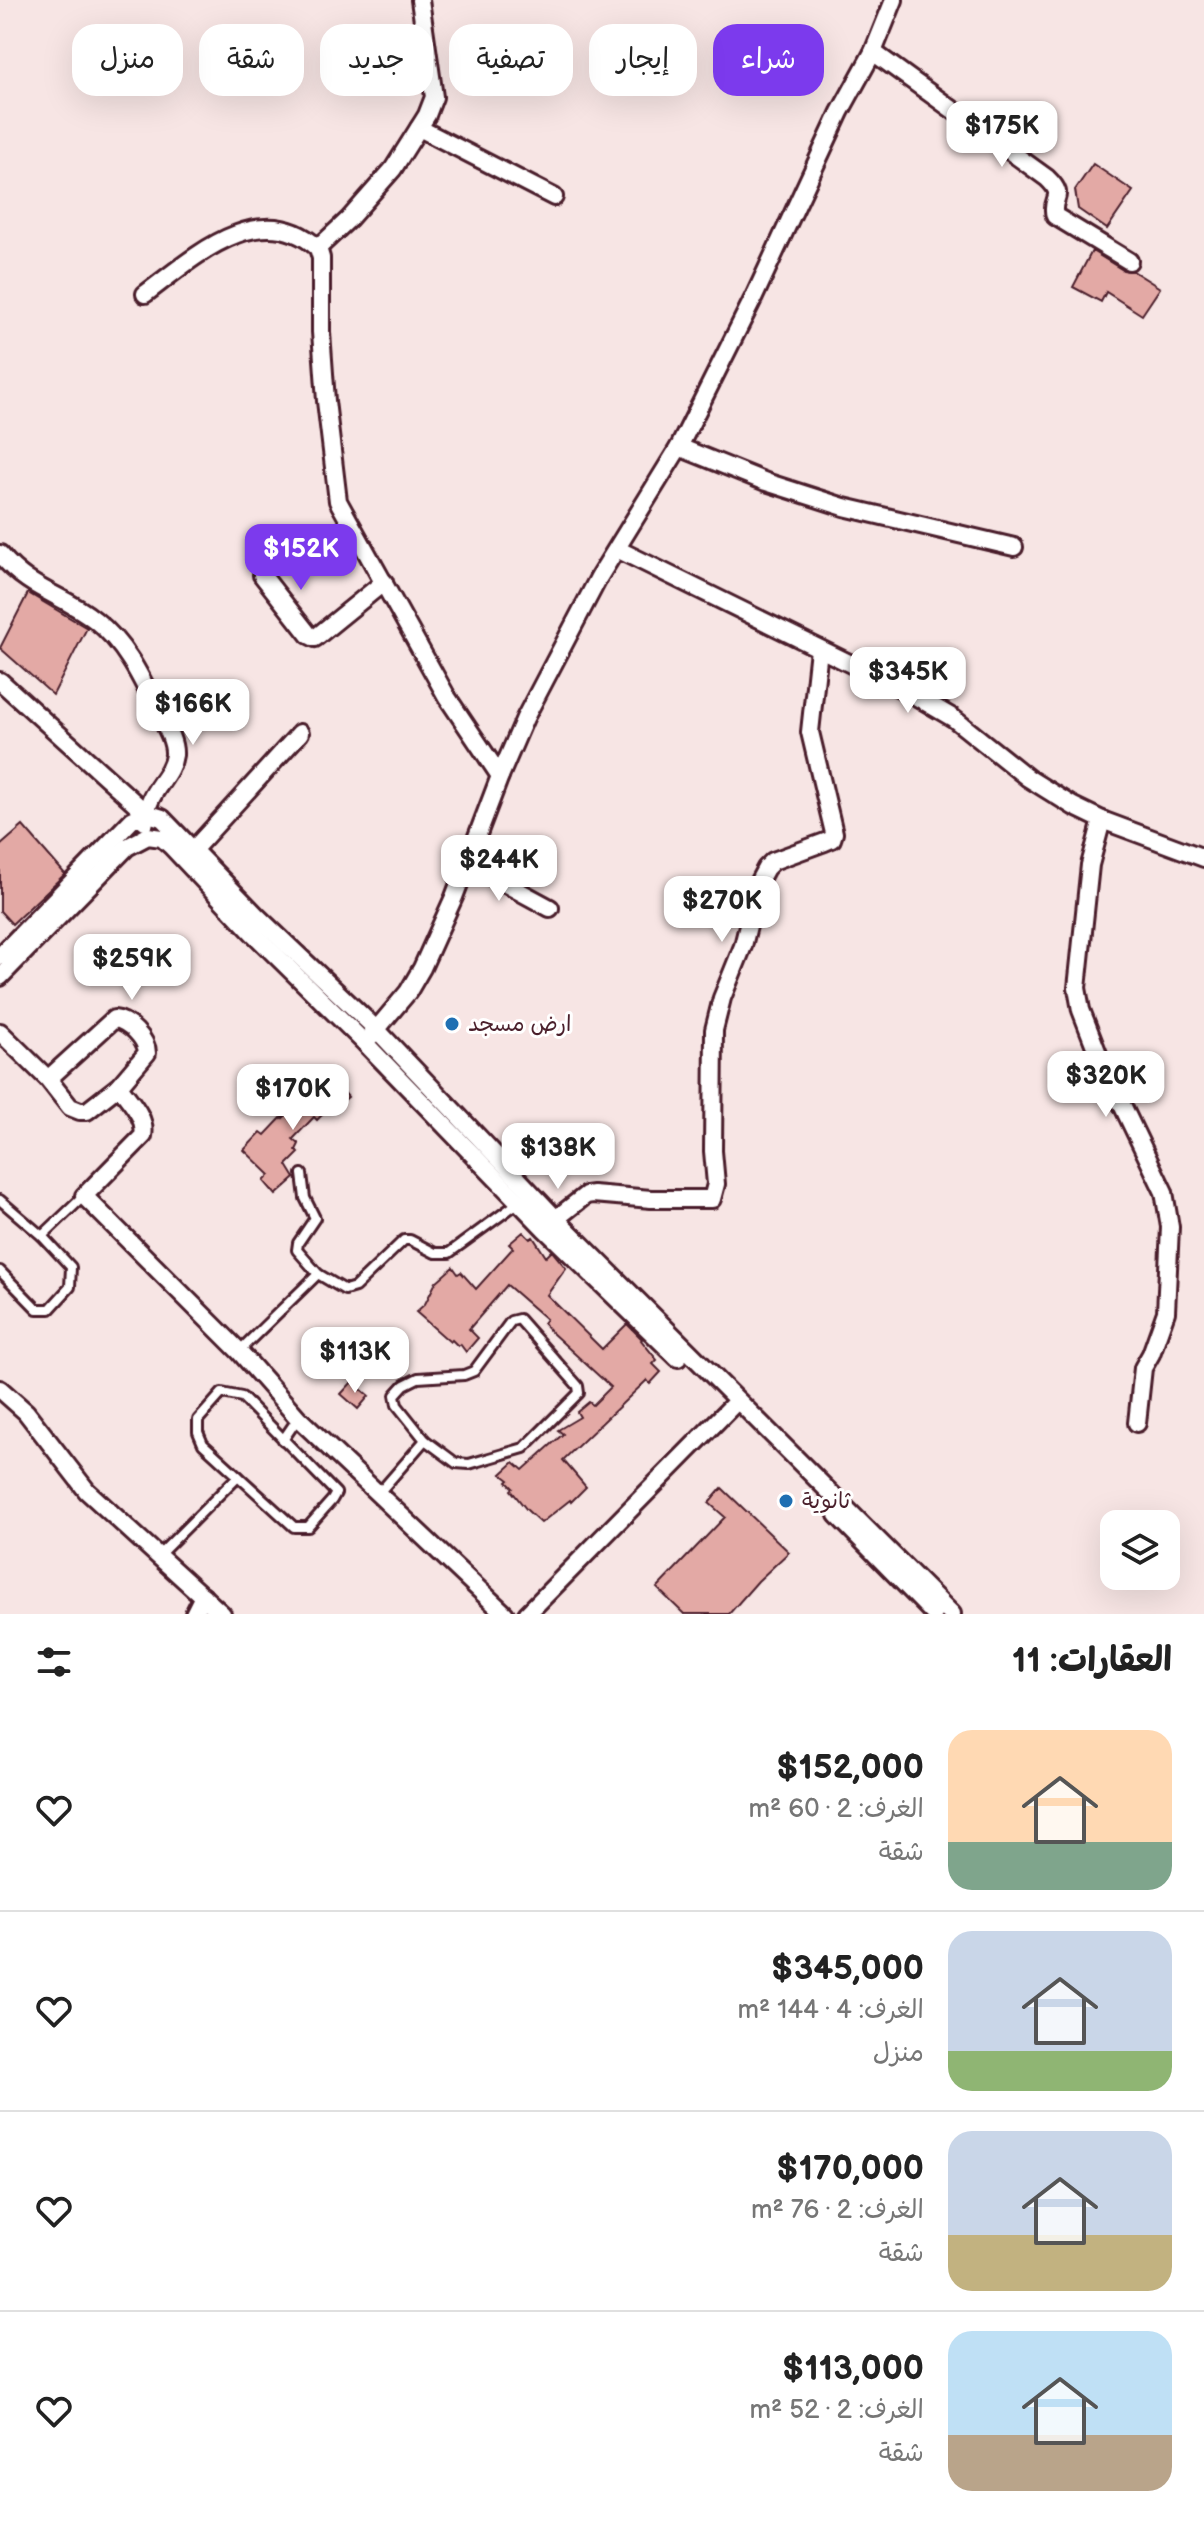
<!DOCTYPE html>
<html lang="ar">
<meta charset="utf-8">
<style>
:root{--surface:#fff;--page:#f2f2f2;--text:#222;--muted:#767676;--line:#e0e0e0;--accent:#7c3aed}
body{margin:0;font-family:"Balsamiq Sans","Playpen Sans Arabic",sans-serif;background:var(--page);color:var(--text);direction:rtl;height:100vh;display:flex;flex-direction:column;font-size:30px;white-space:nowrap}
*{box-sizing:border-box;margin:0}
p{font-size:26px;color:var(--muted)}
.icon{flex:none;width:44px;height:44px;fill:none;stroke:currentColor;stroke-width:2;stroke-linecap:round;stroke-linejoin:round}
.map{position:relative;height:1614px;overflow:hidden;direction:ltr}
.drawer{display:flex;flex-direction:column;background:var(--surface);flex:1}
.drawer>*{flex:none}
.top-card{position:absolute;left:24px;top:24px;width:800px;height:72px;direction:rtl;display:flex;gap:16px}
.fabs{position:absolute;left:1100px;top:1510px;display:grid;gap:16px}
.fabs a{display:grid;place-items:center;width:80px;height:80px;border-radius:16px;background:var(--surface);box-shadow:0 8px 32px #0002;font-size:40px}
.price{position:absolute;translate:-50% -68px;padding:0 18px;border-radius:16px;background:#fff;color:#222;font-size:26px;line-height:52px;filter:drop-shadow(0 2px 4px #0008)}
.price::after{content:'';position:absolute;left:50%;top:48px;width:24px;height:18px;margin-left:-12px;background:inherit;clip-path:polygon(0 0,100% 0,50% 100%)}
.price.current{background:var(--accent);color:#fff}
ul{padding:0;list-style:none}
li{display:flex;align-items:center;gap:24px;height:200px;padding:0 32px}
li+li{border-top:2px solid var(--line)}
li span{display:grid;place-items:center;flex:none;width:224px;height:160px;border-radius:24px;color:#555}
li>.icon{margin-inline-start:auto}
span .icon{width:96px;height:96px;fill:#fffc;stroke-width:1}
li b{font-size:34px}
h2{display:flex;justify-content:space-between;align-items:center;height:96px;padding:0 32px;font-size:34px}
.chip{padding:0 28px;border-radius:24px;background:var(--surface);box-shadow:0 8px 32px #0002;font-size:28px;line-height:72px}
.chip.current{background:var(--accent);color:#fff}
.map>svg:first-child{display:block}
.building{fill:#e3a9a5;stroke:#4a1f2b;stroke-width:2}
.lines{fill:none;stroke-linecap:round;stroke-linejoin:round}
.lane-casing{stroke:#4a1f2b;stroke-width:14}
.street-casing{stroke:#4a1f2b;stroke-width:22}
.lane{stroke:#fff;stroke-width:8}
.street{stroke:#fff;stroke-width:16}
.poi-dot{fill:#1f6fb2;stroke:#fff;stroke-width:3}
.labels{text-anchor:middle;dominant-baseline:central;stroke-width:6;stroke-linejoin:round;paint-order:stroke}
.poi-label{font-size:22px;fill:#4a1f2b;stroke:#fff;text-anchor:start}
</style>
<div class="map">
<svg width="1204" height="1614" viewBox="0 0 1204 1614">
<rect width="100%" height="100%" fill="#f7e5e4"/>
<filter id="ink" filterUnits="userSpaceOnUse"><feTurbulence type="fractalNoise" baseFrequency=".0125" numOctaves="2"/><feDisplacementMap in="SourceGraphic" scale="16" xChannelSelector="R" yChannelSelector="G"/><feConvolveMatrix kernelMatrix="1 2 1 2 8 2 1 2 1" color-interpolation-filters="sRGB"/></filter>
<g filter="url(#ink)">
<g class="building">
<polygon points="1093,164 1133,191 1107,229 1078,209 1075,190"/>
<polygon points="1092,251 1123,270 1133,271 1160,288 1142,315 1106,292 1101,302 1073,287"/>
<polygon points="28,593 87,628 53,695 0,648"/>
<polygon points="23,826 65,874 12,924 0,911 0,846"/>
<polygon points="325,1071 348,1097 335,1108 332,1105 317,1120 314,1117 293,1139 299,1144 296,1150 299,1153 287,1165 295,1178 276,1195 264,1181 270,1175 244,1150 261,1132 265,1135 282,1117 283,1118 316,1086 312,1082"/>
<polygon points="523,1232 530,1239 533,1237 546,1257 552,1251 566,1268 547,1295 602,1349 627,1324 642,1339 641,1340 657,1360 653,1364 661,1372 650,1384 647,1380 563,1460 586,1487 571,1502 570,1500 541,1523 527,1510 511,1490 513,1488 507,1482 509,1480 501,1474 514,1462 523,1470 563,1434 558,1430 580,1417 577,1412 589,1402 593,1405 611,1387 551,1332 543,1323 546,1319 507,1285 469,1329 478,1338 466,1352 460,1344 458,1346 452,1340 450,1342 416,1312 425,1304 436,1282 453,1267 458,1274 461,1272 476,1289 513,1248 509,1244"/>
<polygon points="352,1382 369,1396 358,1409 341,1394"/>
<polygon points="722,1488 789,1552 758,1581 729,1614 684,1614 657,1588 725,1517 709,1503"/>
</g>
<g class="lines">
<g class="lane-casing">
<g id="lane">
<polyline points="302,1174 305,1198 315,1218 298,1243 297,1250 318,1274 345,1290 355,1287 404,1240 410,1240 435,1253 449,1253 519,1202"/>
<polyline points="0,1200 42,1236 71,1267 70,1287 50,1309 37,1309 0,1271"/>
<polyline points="42,1236 84,1196"/>
<polygon points="519,1319 578,1386 579,1393 524,1448 469,1464 456,1463 425,1440 397,1405 395,1395 404,1385 418,1378 464,1375 474,1371 511,1321"/>
<polyline points="239,1351 318,1274"/>
<polygon points="222,1393 242,1397 336,1493 332,1500 308,1527 294,1527 203,1444 198,1432 198,1420"/>
<polyline points="283,1440 298,1418"/>
<polyline points="379,1493 425,1440"/>
<polyline points="159,1555 238,1476"/>
</g>
</g>
<g class="street-casing">
<g id="street">
<path d="M873 52 1047 178C1068 198 1049 197 1055 216L1129 261"/>
<polyline points="419,128 554,197"/>
<polyline points="318,248 349,219 393,169 427,115 434,97 420,0"/>
<path d="M145 294C192 259 260 195 318 248L321 258V332L326 401 338 501 447 697 500 776"/>
<polyline points="679,447 766,482 844,507 1014,547"/>
<polyline points="617,549 912,694 953,718 1028,778 1073,806 1102,820 1204,858"/>
<path d="M0 554C30 591 61 593 95 620 125 643 141 677 157 710 164 724 175 740 174 755 171 779 147 789 145 822"/>
<polyline points="262,575 309,635 315,638 384,582"/>
<polyline points="0,681 146,813"/>
<polyline points="1102,820 1090,865 1077,988 1081,1010 1100,1059 1164,1192 1170,1227 1166,1312 1151,1354 1143,1368 1137,1423"/>
<polyline points="194,849 300,733"/>
<polyline points="467,863 550,908"/>
<polyline points="0,956 132,820 146,813 162,818 257,916 377,1030 556,1219 952,1614"/>
<polyline points="0,977 127,847 148,836 162,838 171,846 252,932 365,1043 544,1228 678,1358"/>
<path d="M0 1032 48 1079 70 1107 80 1111H87L119 1086 147 1053C147 1039 128 1020 114 1019L48 1079"/>
<polyline points="371,1036 408,992 422,968 454,897 500,776 525,718 599,577 679,447 754,297 840,112 873,52 894,0"/>
<path d="M119 1086C129 1101 147 1117 143 1136L84 1196 239 1351 298 1418 505 1614"/>
<polyline points="548,1225 586,1195 593,1194 651,1199 712,1199 716,1184 713,1151 714,1030 722,998 743,946 759,881 766,868 773,861 825,842 832,839 834,833 810,732 819,649"/>
<polyline points="0,1389 26,1412 87,1491 222,1614"/>
<polyline points="837,1515 934,1614"/>
<polyline points="194,1614 203,1596"/>
<polyline points="527,1614 737,1401"/>
</g>
</g>
<use href="#lane" class="lane"/>
<use href="#street" class="street"/>
</g>
</g>
<g class="poi-dot">
<circle cx="452" cy="1024" r="8"/>
<circle cx="786" cy="1501" r="8"/>
</g>
<g class="labels">
<g class="poi-label">
<text x="468" y="1024">ارض مسجد</text>
<text x="802" y="1501">ثانوية</text>
</g>
</g>
</svg>
<div class="fabs">
<a><svg class="icon" aria-label="layers" viewBox="0 0 24 24"><path d="M12 4l9 5-9 5-9-5zM3 14l9 5 9-5"/></svg></a>
</div>
<b class="price" style="left:1002px;top:169px">$175K</b>
<b class="price current" style="left:301px;top:592px">$152K</b>
<b class="price" style="left:908px;top:715px">$345K</b>
<b class="price" style="left:193px;top:747px">$166K</b>
<b class="price" style="left:499px;top:903px">$244K</b>
<b class="price" style="left:722px;top:944px">$270K</b>
<b class="price" style="left:132px;top:1002px">$259K</b>
<b class="price" style="left:1106px;top:1119px">$320K</b>
<b class="price" style="left:293px;top:1132px">$170K</b>
<b class="price" style="left:558px;top:1191px">$138K</b>
<b class="price" style="left:355px;top:1395px">$113K</b>
<div class="top-card">
<a class="chip current">شراء</a>
<a class="chip">إيجار</a>
<a class="chip">تصفية</a>
<a class="chip">جديد</a>
<a class="chip">شقة</a>
<a class="chip">منزل</a>
</div>
</div>
<section class="drawer">
<h2>العقارات: 11<svg class="icon" aria-label="filters" viewBox="0 0 24 24"><path d="M4 7h16M4 17h16"/><circle cx="9" cy="7" r="2"/><circle cx="15" cy="17" r="2"/></svg></h2>
<ul>
<li><span style="background:linear-gradient(#ffd9b3 70%,#7fa58c 0)"><svg class="icon" aria-label="home" viewBox="0 0 24 24"><path d="M3 11l9-7 9 7M6 9v11h12V9"/></svg></span><div><b>$152,000</b><p>الغرف: 2 · 60 m²</p><p>شقة</p></div><svg class="icon" aria-label="heart" viewBox="0 0 24 24"><path d="M12 20l-8-8c-3-5 5-10 8-4 3-6 11-1 8 4z"/></svg></li>
<li><span style="background:linear-gradient(#c9d6e8 75%,#8fb573 0)"><svg class="icon" aria-label="home" viewBox="0 0 24 24"><path d="M3 11l9-7 9 7M6 9v11h12V9"/></svg></span><div><b>$345,000</b><p>الغرف: 4 · 144 m²</p><p>منزل</p></div><svg class="icon" aria-label="heart" viewBox="0 0 24 24"><path d="M12 20l-8-8c-3-5 5-10 8-4 3-6 11-1 8 4z"/></svg></li>
<li><span style="background:linear-gradient(#c9d6e8 65%,#c2b280 0)"><svg class="icon" aria-label="home" viewBox="0 0 24 24"><path d="M3 11l9-7 9 7M6 9v11h12V9"/></svg></span><div><b>$170,000</b><p>الغرف: 2 · 76 m²</p><p>شقة</p></div><svg class="icon" aria-label="heart" viewBox="0 0 24 24"><path d="M12 20l-8-8c-3-5 5-10 8-4 3-6 11-1 8 4z"/></svg></li>
<li><span style="background:linear-gradient(#bfe0f5 65%,#b9a48a 0)"><svg class="icon" aria-label="home" viewBox="0 0 24 24"><path d="M3 11l9-7 9 7M6 9v11h12V9"/></svg></span><div><b>$113,000</b><p>الغرف: 2 · 52 m²</p><p>شقة</p></div><svg class="icon" aria-label="heart" viewBox="0 0 24 24"><path d="M12 20l-8-8c-3-5 5-10 8-4 3-6 11-1 8 4z"/></svg></li>
</ul>
</section>
